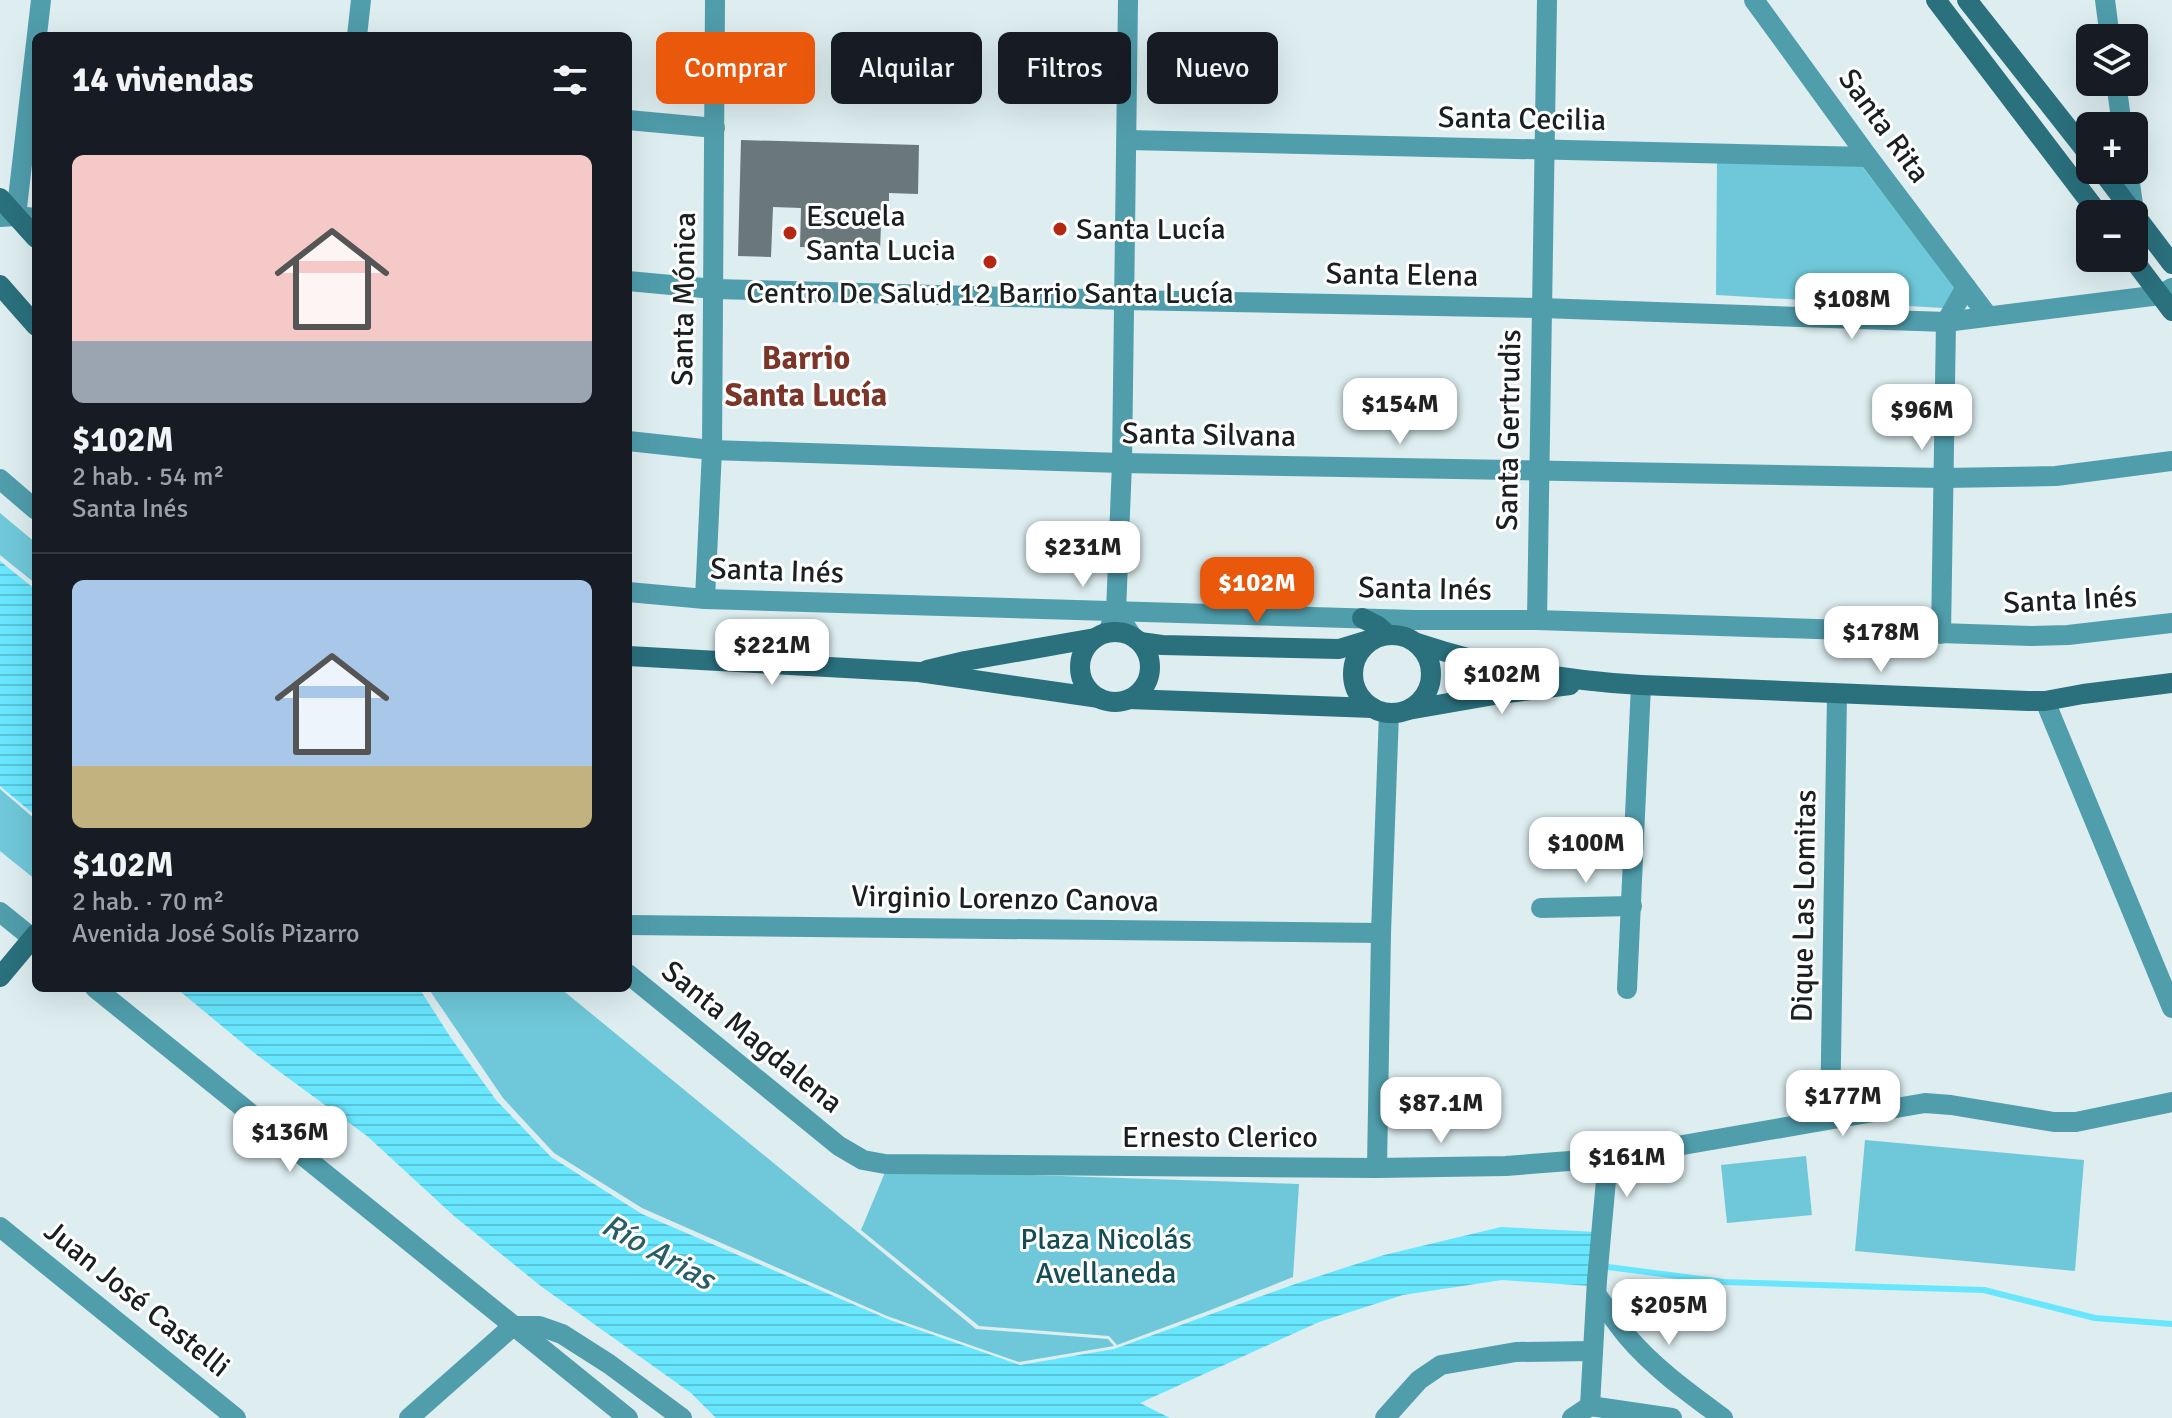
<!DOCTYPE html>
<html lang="es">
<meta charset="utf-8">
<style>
:root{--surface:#171b24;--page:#20242c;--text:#f1f3f6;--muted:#9ea1a6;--line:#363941;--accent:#ea580c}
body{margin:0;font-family:Signika,sans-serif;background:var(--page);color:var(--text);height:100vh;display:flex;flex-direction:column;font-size:30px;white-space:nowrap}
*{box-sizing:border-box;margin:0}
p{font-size:26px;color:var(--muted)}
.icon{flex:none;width:44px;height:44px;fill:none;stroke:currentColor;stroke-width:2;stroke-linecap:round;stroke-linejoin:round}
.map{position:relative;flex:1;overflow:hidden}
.panel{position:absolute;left:32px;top:32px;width:600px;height:960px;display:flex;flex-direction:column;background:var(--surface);border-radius:12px;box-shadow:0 8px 32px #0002}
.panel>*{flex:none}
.top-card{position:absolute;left:656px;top:32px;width:760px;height:72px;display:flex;gap:16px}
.controls{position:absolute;left:2076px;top:24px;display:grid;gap:16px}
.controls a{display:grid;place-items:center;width:72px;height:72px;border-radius:12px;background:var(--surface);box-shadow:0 8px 32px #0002;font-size:40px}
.price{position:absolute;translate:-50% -68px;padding:0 18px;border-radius:16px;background:#fff;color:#222;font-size:26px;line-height:52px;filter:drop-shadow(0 2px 4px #0008)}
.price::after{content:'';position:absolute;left:50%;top:48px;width:24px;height:18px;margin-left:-12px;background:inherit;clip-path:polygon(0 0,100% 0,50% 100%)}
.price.active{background:var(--accent);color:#fff}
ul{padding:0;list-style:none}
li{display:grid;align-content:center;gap:16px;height:424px;padding:0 40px}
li+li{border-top:2px solid var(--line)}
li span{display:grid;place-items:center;height:248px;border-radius:12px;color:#555}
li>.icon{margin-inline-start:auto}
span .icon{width:144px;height:144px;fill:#fffc;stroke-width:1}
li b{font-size:34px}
h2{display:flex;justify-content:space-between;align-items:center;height:96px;padding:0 40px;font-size:34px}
.tag{padding:0 28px;border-radius:12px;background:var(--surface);box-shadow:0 8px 32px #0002;font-size:28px;line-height:72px}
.tag.active{background:var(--accent);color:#fff}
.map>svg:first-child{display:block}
.green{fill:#6fc8d9}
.water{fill:url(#water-rules)}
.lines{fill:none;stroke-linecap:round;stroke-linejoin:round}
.stream{stroke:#68e6fe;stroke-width:6}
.building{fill:#6a787b}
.street{stroke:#509dac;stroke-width:20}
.secondary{stroke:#2a707d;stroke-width:20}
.poi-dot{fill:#b42711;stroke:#fff;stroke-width:3}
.labels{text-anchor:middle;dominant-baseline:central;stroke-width:6;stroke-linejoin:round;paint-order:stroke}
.street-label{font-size:30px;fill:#1a2021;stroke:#fff}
.poi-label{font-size:30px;fill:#1a2021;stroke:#fff;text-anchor:start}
.park-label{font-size:30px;fill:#154d57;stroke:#fff}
.neighbourhood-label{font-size:32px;font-weight:bold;fill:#7b3529;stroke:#fff}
.water-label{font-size:32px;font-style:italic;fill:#295e68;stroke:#fff}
</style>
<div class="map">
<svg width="2172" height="1418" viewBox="0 0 2172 1418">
<defs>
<pattern id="water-rules" width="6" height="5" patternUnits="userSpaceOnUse" patternTransform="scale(2)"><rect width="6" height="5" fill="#68e6fe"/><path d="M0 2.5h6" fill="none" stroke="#5ac5d9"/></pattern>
</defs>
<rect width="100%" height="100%" fill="#ddedf0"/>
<g class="green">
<polygon points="1717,161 1861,165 1957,289 1943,308 1716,295"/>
<polygon points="0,513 36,543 36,584 0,555"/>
<polygon points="0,789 36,820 36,880 0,851"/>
<polygon points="428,988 560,988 976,1329 1108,1339 1114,1346 1019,1362 887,1316 642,1208 554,1153 503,1098"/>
<polygon points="1865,1140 2084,1160 2075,1271 1855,1251"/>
<polygon points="1806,1156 1812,1215 1727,1223 1721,1165"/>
<polygon points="886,1170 1299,1184 1293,1277 1208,1311 1117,1345 1109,1336 979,1326 861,1230"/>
</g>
<g class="water">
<polygon points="0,561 36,590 36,816 0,786"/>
<polygon points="176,988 419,988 451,1038 496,1100 551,1157 642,1214 890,1320 1020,1365 1114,1349 1298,1283 1384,1255 1501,1227 1597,1232 1590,1286 1502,1280 1403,1295 1319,1322 1140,1403 1170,1418 716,1418 691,1393 542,1287 454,1216 367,1136 257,1055"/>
</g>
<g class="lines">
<polyline class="stream" points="1600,1266 1724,1282 1984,1290 2095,1318 2172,1324"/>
</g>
<polygon class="building" points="741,140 919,145 918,194 889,193 889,201 882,201 880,249 800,247 801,208 773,207 771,257 738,256"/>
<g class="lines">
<g class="street">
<polyline points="1754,0 1868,157 1988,316"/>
<polyline points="2105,0 2110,38"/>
<polyline points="357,36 361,0"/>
<polyline points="2116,82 2122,126"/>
<polyline points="628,120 715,128"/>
<polyline points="1127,140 1868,157"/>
<polyline points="2128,170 2134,211"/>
<polyline points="16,216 41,0"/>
<polyline points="0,217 16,216 36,218"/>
<polyline points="628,281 714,289 1125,300 1541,308 1946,322 2160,295 2172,288"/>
<polyline points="628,441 712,450 1122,463 1944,478 2056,476 2172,461"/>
<polyline points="0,479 36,510"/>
<polyline points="628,592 705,599 1414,620 1537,620 2031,636 2068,635 2172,623"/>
<polyline points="705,599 712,450 715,0"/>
<polyline points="1116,612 1132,636"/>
<polyline points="1537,620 1547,0"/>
<polyline points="1108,632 1116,612 1122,463 1128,0"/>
<polyline points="1941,634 1946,322 1966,287"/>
<polyline points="2045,701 2172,1008"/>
<polyline points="1541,908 1632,906"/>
<polyline points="0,912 36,941"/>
<polyline points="628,925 1381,933"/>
<polyline points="628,974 839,1146 863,1160 885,1164 1377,1168 1506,1166 1608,1158 1925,1103 1951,1105 2054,1122 2076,1122 2172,1102"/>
<polyline points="95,988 628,1418"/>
<polyline points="1627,989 1641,685"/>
<polyline points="1830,1118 1837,695"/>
<polyline points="1377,1168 1381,933 1389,713"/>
<polyline points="0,1227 236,1418"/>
<path d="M1597 1295C1607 1309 1616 1323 1627 1336 1654 1368 1689 1393 1723 1418"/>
<polyline points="513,1326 539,1326 562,1334 609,1364 682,1418"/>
<polyline points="1590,1406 1597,1280 1608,1158"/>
<polyline points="409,1418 513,1326"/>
<polyline points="1385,1418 1419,1380 1441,1365 1516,1352 1593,1351"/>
<polyline points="1572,1418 1590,1406 1672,1418"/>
</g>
<g class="secondary">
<polyline points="1936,0 2099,214"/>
<polyline points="1967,0 2090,156"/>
<polyline points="2101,170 2172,264"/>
<polyline points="0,198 36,238"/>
<polyline points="2132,258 2172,311"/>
<polyline points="0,285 36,326"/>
<polyline points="1362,618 1378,626 1387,634"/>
<circle cx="1115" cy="667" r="35"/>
<circle cx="1392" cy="674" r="39"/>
<polyline points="1140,642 1162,645 1339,649 1372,639"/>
<path d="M1417 643C1490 667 1564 681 1641 685L2028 701H2045L2083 694 2172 683"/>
<polyline points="628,656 919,672 1099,698"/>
<polyline points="927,670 965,661 1095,638"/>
<polyline points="1129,699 1373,708"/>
<polyline points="1408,710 1500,694 1570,685"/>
<polyline points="0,977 36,934"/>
</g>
</g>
<g class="poi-dot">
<circle cx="1060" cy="229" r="8"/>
<circle cx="790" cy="233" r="8"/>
<circle cx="990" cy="262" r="8"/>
</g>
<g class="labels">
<g class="street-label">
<text transform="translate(1522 119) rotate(1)">Santa Cecilia</text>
<text transform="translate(1884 126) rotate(54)">Santa Rita</text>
<text transform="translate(1402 275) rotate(1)">Santa Elena</text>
<text transform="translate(684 299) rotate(-89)">Santa Mónica</text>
<text transform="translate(1509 430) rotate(-89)">Santa Gertrudis</text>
<text transform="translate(1209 435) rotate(1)">Santa Silvana</text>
<text transform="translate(777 571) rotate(2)">Santa Inés</text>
<text transform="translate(1425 589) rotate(1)">Santa Inés</text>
<text transform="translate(2070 600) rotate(-3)">Santa Inés</text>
<text transform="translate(1005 899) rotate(1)">Virginio Lorenzo Canova</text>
<text transform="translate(1804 906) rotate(-89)">Dique Las Lomitas</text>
<text transform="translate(752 1037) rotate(39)">Santa Magdalena</text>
<text x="1220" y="1137">Ernesto Clerico</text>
<text transform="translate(137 1299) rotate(39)">Juan José Castelli</text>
</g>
<g class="poi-label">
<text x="806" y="216">Escuela<tspan x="806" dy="34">Santa Lucia</tspan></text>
<text x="1076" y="229">Santa Lucía</text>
<text x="990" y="293" text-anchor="middle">Centro De Salud 12 Barrio Santa Lucía</text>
</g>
<g class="park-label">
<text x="1106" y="1239">Plaza Nicolás<tspan x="1106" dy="34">Avellaneda</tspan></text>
</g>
<g class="neighbourhood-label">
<text x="806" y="358">Barrio<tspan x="806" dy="37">Santa Lucía</tspan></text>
</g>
<g class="water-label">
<text transform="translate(658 1252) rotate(29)">Río Arias</text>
</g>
</g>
</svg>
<div class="controls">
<a><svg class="icon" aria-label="layers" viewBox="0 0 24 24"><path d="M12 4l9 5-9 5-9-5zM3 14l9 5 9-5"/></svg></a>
<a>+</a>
<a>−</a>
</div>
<b class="price" style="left:1852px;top:341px">$108M</b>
<b class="price" style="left:1400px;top:446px">$154M</b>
<b class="price" style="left:1922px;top:452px">$96M</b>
<b class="price" style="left:1083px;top:589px">$231M</b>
<b class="price active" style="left:1257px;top:625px">$102M</b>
<b class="price" style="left:1881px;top:674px">$178M</b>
<b class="price" style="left:772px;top:687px">$221M</b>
<b class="price" style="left:1502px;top:716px">$102M</b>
<b class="price" style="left:1586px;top:885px">$100M</b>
<b class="price" style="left:1843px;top:1138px">$177M</b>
<b class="price" style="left:1441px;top:1145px">$87.1M</b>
<b class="price" style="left:290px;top:1174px">$136M</b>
<b class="price" style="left:1627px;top:1199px">$161M</b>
<b class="price" style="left:1669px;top:1347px">$205M</b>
<div class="top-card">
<a class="tag active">Comprar</a>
<a class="tag">Alquilar</a>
<a class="tag">Filtros</a>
<a class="tag">Nuevo</a>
</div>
<section class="panel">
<h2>14 viviendas<svg class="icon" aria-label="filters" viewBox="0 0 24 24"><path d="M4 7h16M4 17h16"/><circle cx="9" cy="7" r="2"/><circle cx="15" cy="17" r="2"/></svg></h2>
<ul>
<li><span style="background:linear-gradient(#f6c9c9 75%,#9aa5b1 0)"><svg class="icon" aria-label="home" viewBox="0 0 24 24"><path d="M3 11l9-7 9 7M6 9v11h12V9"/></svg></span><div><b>$102M</b><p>2 hab. · 54 m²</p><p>Santa Inés</p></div></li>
<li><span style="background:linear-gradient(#a9c7e8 75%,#c2b280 0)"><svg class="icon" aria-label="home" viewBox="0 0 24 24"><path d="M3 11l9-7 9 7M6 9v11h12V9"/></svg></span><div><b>$102M</b><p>2 hab. · 70 m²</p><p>Avenida José Solís Pizarro</p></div></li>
</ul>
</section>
</div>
